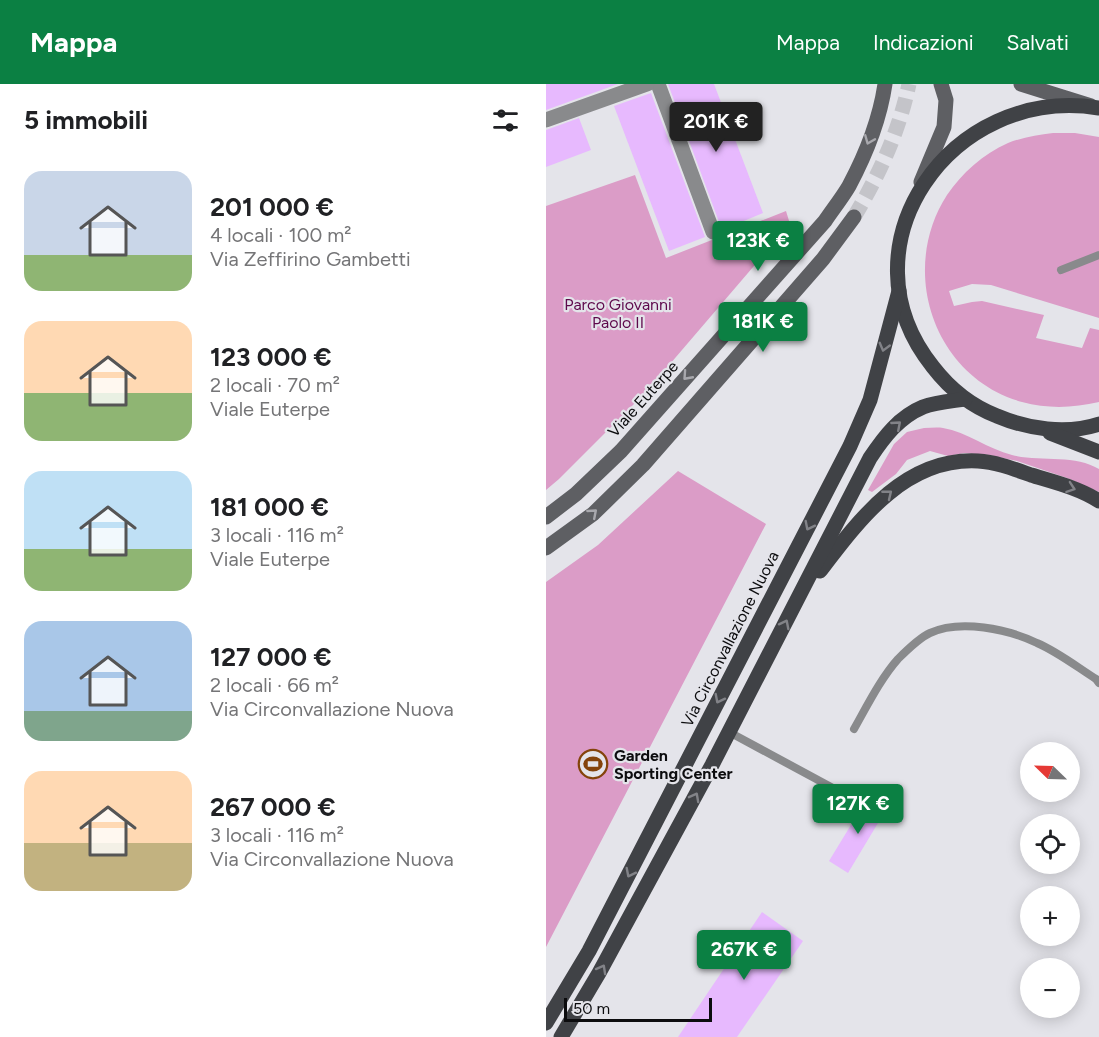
<!DOCTYPE html>
<html lang="it">
<meta charset="utf-8">
<style>
:root{--surface:#fff;--page:#f6f6f6;--text:#202124;--muted:#757577;--accent:#0b8043}
body{margin:0;font-family:Figtree,sans-serif;background:var(--page);color:var(--text);height:100vh;display:flex;flex-direction:column;font-size:22px;white-space:nowrap}
*{box-sizing:border-box;margin:0}
p{font-size:20px;color:var(--muted)}
.icon{flex:none;width:33px;height:33px;fill:none;stroke:currentColor;stroke-width:2;stroke-linecap:round;stroke-linejoin:round}
.map{position:relative;flex:1;overflow:hidden}
.drawer{display:flex;flex-direction:column;background:var(--surface);width:546px}
.drawer>*{flex:none}
.needle{width:39px;rotate:293deg}
.tools{position:absolute;left:474px;top:658px;display:grid;gap:12px}
.tools a{display:grid;place-items:center;width:60px;height:60px;border-radius:50%;background:var(--surface);box-shadow:0 3px 15px #0003;font-size:30px}
.scale{position:absolute;left:18px;bottom:15px;width:148px;box-sizing:border-box;padding-left:6px;border:3px solid #0c0c0e;border-top:0;font-size:16px;line-height:21px;white-space:nowrap;color:#0c0c0e;-webkit-text-stroke:4px #e4e4ea;paint-order:stroke}
.price{position:absolute;translate:-50% -51px;padding:0 14px;border-radius:6px;background:var(--accent);color:#fff;font-size:20px;line-height:39px;filter:drop-shadow(0 2px 3px #0008)}
.price::after{content:'';position:absolute;left:50%;top:36px;width:18px;height:14px;margin-left:-9px;background:inherit;clip-path:polygon(0 0,100% 0,50% 100%)}
.price.current{background:#222;color:#fff}
ul{padding:0;list-style:none}
li{display:flex;align-items:center;gap:18px;height:150px;padding:0 24px}
li span{display:grid;place-items:center;flex:none;width:168px;height:120px;border-radius:18px;color:#555}
li>.icon{margin-inline-start:auto}
span .icon{width:72px;height:72px;fill:#fffc;stroke-width:1}
li b{font-size:26px}
h2{display:flex;justify-content:space-between;align-items:center;height:72px;padding:0 24px;font-size:26px}
header{display:flex;align-items:center;gap:36px;box-sizing:border-box;height:84px;padding:0 30px;background:var(--accent);color:#fff}
header strong{font-size:28px}
nav{display:flex;gap:33px;margin-inline-start:auto;font-size:21px}
main{display:flex;flex:1;min-height:0}
.map>svg:first-child{display:block}
.green{fill:#db9cc7}
.building{fill:#e7b9fe}
.lines{fill:none;stroke-linecap:round;stroke-linejoin:round}
.secondary-tunnel{stroke:#c4c4c9;stroke-width:15;stroke-dasharray:15 8;stroke-linecap:butt}
.service{stroke:#898a8c;stroke-width:8}
.minor{stroke:#898a8c;stroke-width:15}
.secondary{stroke:#5e5f63;stroke-width:15}
.primary{stroke:#404246;stroke-width:15}
.oneway{stroke:#a8a8ad}
.oneway2{stroke:#828388}
.labels{text-anchor:middle;dominant-baseline:central;stroke-width:4.5;stroke-linejoin:round;paint-order:stroke}
.park-label{font-size:16px;fill:#5e094c;stroke:#e4e4ea}
.street-label{font-size:16px;fill:#0c0c0e;stroke:#e4e4ea}
.poi-label{font-size:16px;font-weight:bold;fill:#0c0c0e;stroke:#e4e4ea;text-anchor:start}
</style>
<header>
<strong>Mappa</strong>
<nav><a>Mappa</a><a>Indicazioni</a><a>Salvati</a></nav>
</header>
<main>
<section class="drawer">
<h2>5 immobili<svg class="icon" aria-label="filters" viewBox="0 0 24 24"><path d="M4 7h16M4 17h16"/><circle cx="9" cy="7" r="2"/><circle cx="15" cy="17" r="2"/></svg></h2>
<ul>
<li><span style="background:linear-gradient(#c9d6e8 70%,#8fb573 0)"><svg class="icon" aria-label="home" viewBox="0 0 24 24"><path d="M3 11l9-7 9 7M6 9v11h12V9"/></svg></span><div><b>201 000 €</b><p>4 locali · 100 m²</p><p>Via Zeffirino Gambetti</p></div></li>
<li><span style="background:linear-gradient(#ffd9b3 60%,#8fb573 0)"><svg class="icon" aria-label="home" viewBox="0 0 24 24"><path d="M3 11l9-7 9 7M6 9v11h12V9"/></svg></span><div><b>123 000 €</b><p>2 locali · 70 m²</p><p>Viale Euterpe</p></div></li>
<li><span style="background:linear-gradient(#bfe0f5 65%,#8fb573 0)"><svg class="icon" aria-label="home" viewBox="0 0 24 24"><path d="M3 11l9-7 9 7M6 9v11h12V9"/></svg></span><div><b>181 000 €</b><p>3 locali · 116 m²</p><p>Viale Euterpe</p></div></li>
<li><span style="background:linear-gradient(#a9c7e8 75%,#7fa58c 0)"><svg class="icon" aria-label="home" viewBox="0 0 24 24"><path d="M3 11l9-7 9 7M6 9v11h12V9"/></svg></span><div><b>127 000 €</b><p>2 locali · 66 m²</p><p>Via Circonvallazione Nuova</p></div></li>
<li><span style="background:linear-gradient(#ffd9b3 60%,#c2b280 0)"><svg class="icon" aria-label="home" viewBox="0 0 24 24"><path d="M3 11l9-7 9 7M6 9v11h12V9"/></svg></span><div><b>267 000 €</b><p>3 locali · 116 m²</p><p>Via Circonvallazione Nuova</p></div></li>
</ul>
</section>
<div class="map">
<svg width="553" height="953" viewBox="0 0 553 953">
<rect width="100%" height="100%" fill="#e4e4ea"/>
<g class="green">
<path d="M507 49H529L553 53V234L445 201 426 200 403 207 408 222 426 218 436 217 498 231 490 254 536 264 544 244 553 246V318C527 324 502 325 476 318 388 293 352 187 401 111 416 89 437 70 462 59 477 53 492 51 507 49Z"/>
<polygon points="89,91 120,174 240,127 244,140 100,308 13,395 0,406 0,122"/>
<path d="M378 344C384 344 391 343 397 344 421 348 442 365 466 371 494 378 529 370 553 385V408L521 394 471 377 443 371 418 369 402 372 384 367 361 376 350 390 326 408 322 406 348 360 361 348Z"/>
<polygon points="132,387 220,440 0,863 0,498 52,461"/>
</g>
<g class="building">
<polygon points="0,0 72,0 0,26"/>
<polygon points="122,0 168,0 217,129 176,146"/>
<polygon points="105,9 159,153 123,167 68,22"/>
<polygon points="33,34 45,66 0,83 0,46"/>
<polygon points="322,713 341,724 302,789 283,777"/>
<polygon points="216,828 257,857 191,953 132,953"/>
</g>
<g class="lines">
<path class="secondary-tunnel" d="M308 133C333 91 353 48 363 0"/>
<g class="service">
<polyline points="515,186 553,171"/>
<path d="M308 645C321 622 335 594 352 575 359 568 375 553 384 549 414 535 462 545 491 559 512 568 531 583 550 595L553 599"/>
<polyline points="183,648 298,710"/>
</g>
<g class="minor">
<polyline points="112,0 167,148"/>
<polyline points="0,36 101,0"/>
</g>
<g class="secondary">
<polyline points="475,0 545,22"/>
<polyline points="375,98 398,43 400,16 395,0"/>
<path d="M0 433 30 410 75 367 279 137C287 125 296 114 303 102 319 72 334 34 339 0"/>
<polyline points="0,464 47,430 97,381 277,175 308,133"/>
</g>
<g class="primary">
<path d="M553 24C404 0 291 164 387 283 404 305 425 322 451 332 482 345 520 351 553 340"/>
<polyline points="504,349 553,368"/>
<path d="M274 487C313 436 359 373 432 377 450 378 468 385 485 391 508 398 533 404 553 417"/>
<polyline points="0,939 43,867 304,362 324,316 353,207"/>
<path d="M15 953 53 889 166 681 324 374C338 353 353 333 377 323 390 318 406 317 419 315"/>
</g>
</g>
<defs><path id="oneway-chevron" d="M-2-3.5L2.5 0L-2 3.5" fill="none" stroke-width="1.6" stroke-linecap="round" stroke-linejoin="round" transform="scale(1.5)"/></defs>
<g class="oneway">
<use href="#oneway-chevron" transform="translate(323 56) rotate(112)"/>
<use href="#oneway-chevron" transform="translate(141 292) rotate(132)"/>
<use href="#oneway-chevron" transform="translate(47 429) rotate(-41)"/>
</g>
<g class="oneway2">
<use href="#oneway-chevron" transform="translate(338 263) rotate(105)"/>
<use href="#oneway-chevron" transform="translate(351 341) rotate(-41)"/>
<use href="#oneway-chevron" transform="translate(525 404) rotate(19)"/>
<use href="#oneway-chevron" transform="translate(342 410) rotate(-39)"/>
<use href="#oneway-chevron" transform="translate(263 442) rotate(117)"/>
<use href="#oneway-chevron" transform="translate(239 540) rotate(-63)"/>
<use href="#oneway-chevron" transform="translate(173 615) rotate(117)"/>
<use href="#oneway-chevron" transform="translate(149 713) rotate(-62)"/>
<use href="#oneway-chevron" transform="translate(84 789) rotate(117)"/>
<use href="#oneway-chevron" transform="translate(56 885) rotate(-61)"/>
</g>
<defs>
<g id="stadium-ring" transform="scale(1.5)"><circle r="9.5" fill="#e4e4ea" stroke="#84430b" stroke-width="1.5"/><path d="M0-5a6.5 5 0 1 0 0 10a6.5 5 0 1 0 0-10ZM-3.5-1.8h7v3.6h-7Z" fill="#84430b"/></g>
</defs>
<g fill-rule="evenodd">
<use href="#stadium-ring" x="47" y="680"/>
</g>
<g class="labels">
<g class="park-label">
<text x="72" y="220">Parco Giovanni<tspan x="72" dy="18">Paolo II</tspan></text>
</g>
<g class="street-label">
<text transform="translate(97 315) rotate(-48)">Viale Euterpe</text>
<text transform="translate(184 555) rotate(-63)">Via Circonvallazione Nuova</text>
</g>
<g class="poi-label">
<text x="68" y="671">Garden<tspan x="68" dy="18">Sporting Center</tspan></text>
</g>
</g>
</svg>
<div class="tools">
<a><svg class="needle" viewBox="-14 -14 28 28"><path d="M0-13l5 13h-10z" fill="#e53935"/><path d="M0 13l5-13h-10z" fill="#757577"/></svg></a>
<a><svg class="icon" aria-label="locate" viewBox="0 0 24 24"><circle cx="12" cy="12" r="6"/><path d="M12 2v4M12 18v4M2 12h4M18 12h4"/></svg></a>
<a>+</a>
<a>−</a>
</div>
<div class="scale">50 m</div>
<b class="price current" style="left:170px;top:69px">201K €</b>
<b class="price" style="left:212px;top:188px">123K €</b>
<b class="price" style="left:217px;top:269px">181K €</b>
<b class="price" style="left:312px;top:751px">127K €</b>
<b class="price" style="left:198px;top:897px">267K €</b>
</div>
</main>
